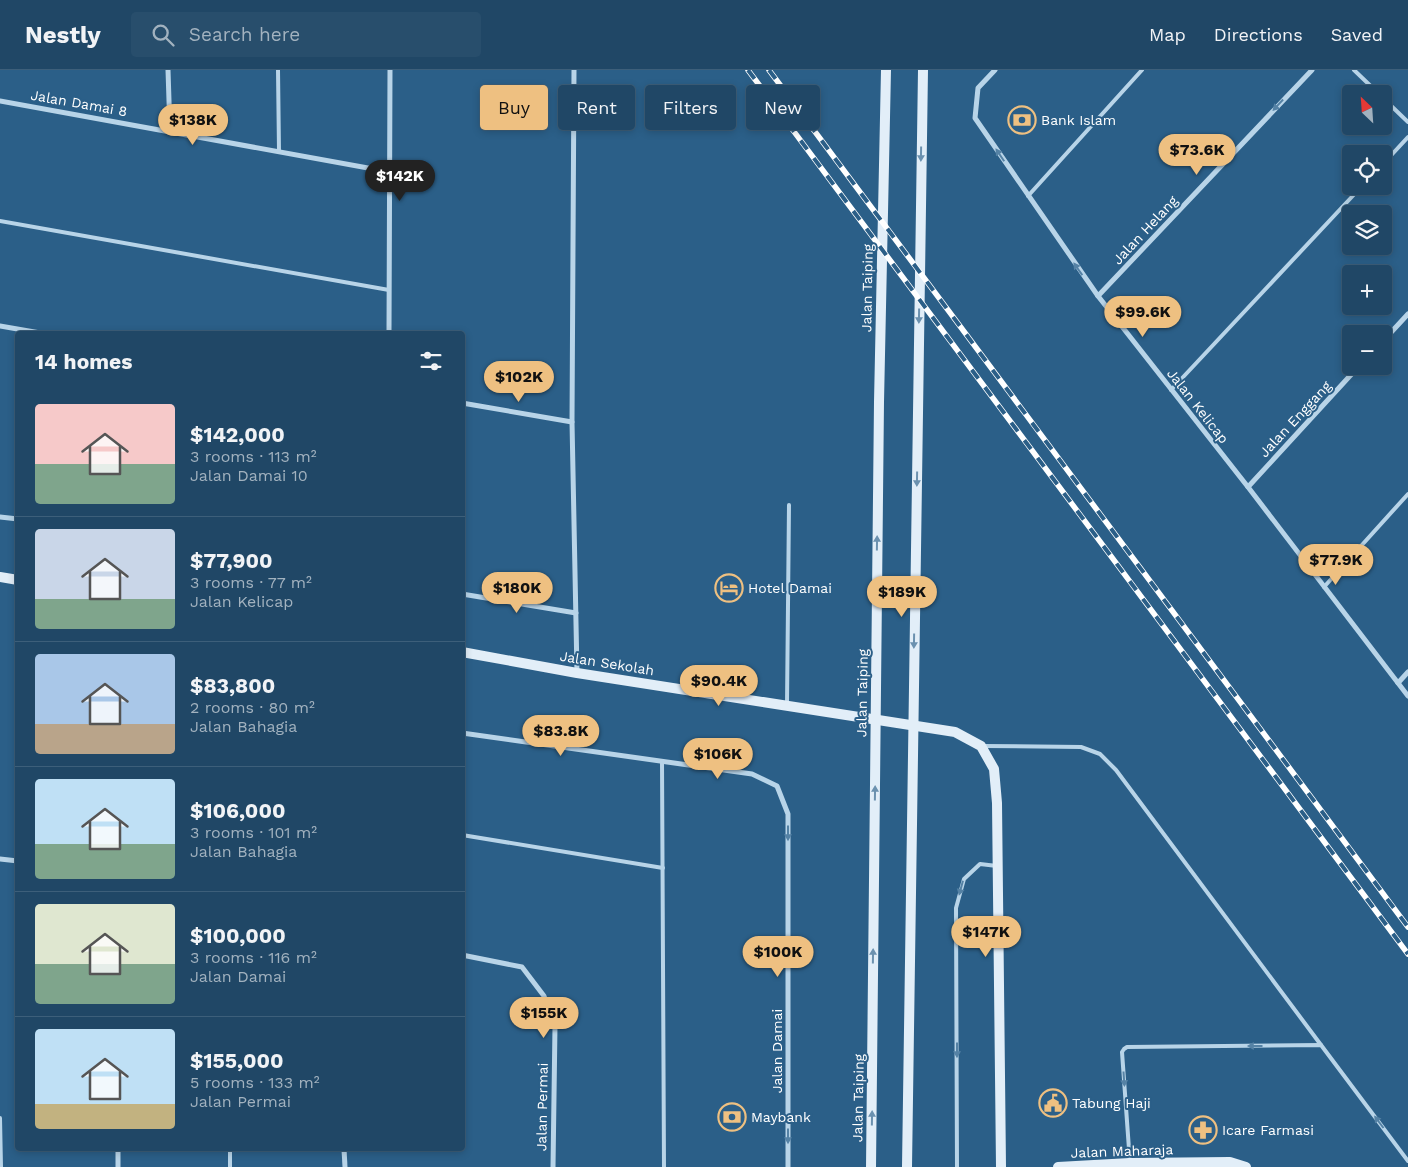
<!DOCTYPE html>
<meta charset="utf-8">
<style>
:root{--surface:#204766;--page:#284e6c;--text:#f1f3f6;--muted:#a2b2bf;--line:#3d5f7a;--accent:#eec081}
body{margin:0;font-family:"Work Sans",sans-serif;background:var(--page);color:var(--text);height:100vh;display:flex;flex-direction:column;font-size:19px;white-space:nowrap}
*{box-sizing:border-box;margin:0}
p{font-size:16px;color:var(--muted)}
.icon{flex:none;width:28px;height:28px;fill:none;stroke:currentColor;stroke-width:2;stroke-linecap:round;stroke-linejoin:round}
.map{position:relative;flex:1;overflow:hidden}
.panel{position:absolute;left:15px;top:261px;width:450px;height:820px;display:flex;flex-direction:column;background:var(--surface);border-radius:5px;box-shadow:0 2px 8px #0003,0 0 0 1px var(--line)}
.panel>*{flex:none}
.top-card{position:absolute;left:480px;top:15px;width:475px;height:45px;display:flex;gap:10px}
.needle{width:32px;rotate:335deg}
.fabs{position:absolute;left:1342px;top:15px;display:grid;gap:10px}
.fabs a{display:grid;place-items:center;width:50px;height:50px;border-radius:5px;background:var(--surface);box-shadow:0 2px 8px #0003,0 0 0 1px var(--line);font-size:25px}
.price{position:absolute;translate:-50% -42px;padding:0 11px;border-radius:18px;background:var(--accent);color:#111;font-size:16px;line-height:32px;filter:drop-shadow(0 1px 2px #0008)}
.price::after{content:'';position:absolute;left:50%;top:30px;width:15px;height:11px;margin-left:-8px;background:inherit;clip-path:polygon(0 0,100% 0,50% 100%)}
.price.selected{background:#222;color:#fff}
ul{padding:0;list-style:none}
li{display:flex;align-items:center;gap:15px;height:125px;padding:0 20px}
li+li{border-top:1px solid var(--line)}
li span{display:grid;place-items:center;flex:none;width:140px;height:100px;border-radius:5px;color:#555}
li>.icon{margin-inline-start:auto}
span .icon{width:60px;height:60px;fill:#fffc;stroke-width:1}
li b{font-size:21px}
h2{display:flex;justify-content:space-between;align-items:center;height:60px;padding:0 20px;font-size:21px}
.pill{padding:0 18px;border-radius:5px;background:var(--surface);box-shadow:0 2px 8px #0003,0 0 0 1px var(--line);font-size:18px;line-height:45px}
.pill.selected{background:var(--accent);color:#111}
header{display:flex;align-items:center;gap:30px;box-sizing:border-box;height:70px;padding:0 25px;background:var(--surface);border-bottom:1px solid var(--line)}
header strong{font-size:24px}
nav{display:flex;gap:28px;margin-inline-start:auto;font-size:18px}
.search{width:350px;height:45px;background:var(--page);display:flex;align-items:center;gap:12px;box-sizing:border-box;padding:0 18px;border-radius:5px;color:var(--muted);font-size:19px}
.map>svg:first-child{display:block}
.lines{fill:none;stroke-linecap:round;stroke-linejoin:round}
.lane{stroke:#b8d4e8;stroke-width:4}
.street{stroke:#b8d4e8;stroke-width:5}
.secondary{stroke:#e2eef8;stroke-width:10}
.rail-casing{stroke:#fff;stroke-width:5.5}
.rail{stroke:#2b5f88;stroke-width:4;stroke-dasharray:11;stroke-linecap:butt}
.oneway{fill:#5582a5}
.oneway2{fill:#6b91af}
.labels{text-anchor:middle;dominant-baseline:central;stroke-width:4;stroke-linejoin:round;paint-order:stroke}
.street-label{font-size:14px;fill:#fff;stroke:#2b5f88}
.poi-label{font-size:14px;fill:#fff;stroke:#2b5f88;text-anchor:start}
</style>
<header>
<strong>Nestly</strong>
<div class="search"><svg class="icon" aria-label="search" viewBox="0 0 24 24"><circle cx="10" cy="10" r="6"/><path d="M15 15l6 6"/></svg>Search here</div>
<nav><a>Map</a><a>Directions</a><a>Saved</a></nav>
</header>
<div class="map">
<svg width="1408" height="1097" viewBox="0 0 1408 1097">
<rect width="100%" height="100%" fill="#2b5f88"/>
<g class="lines">
<g class="lane">
<polyline points="278,0 279,81"/>
<polyline points="1354,0 1379,24"/>
<polyline points="1384,29 1408,52"/>
<polyline points="1384,93 1408,67"/>
<polyline points="1028,126 1142,0"/>
<polyline points="0,151 389,220"/>
<polyline points="1171,320 1362,116"/>
<polyline points="1324,517 1408,424"/>
<polyline points="787,635 789,435"/>
<polyline points="983,676 1081,677 1100,684 1116,700 1321,975"/>
<polyline points="662,691 664,1097"/>
<polyline points="462,765 663,798"/>
<polyline points="0,1048 1,1097"/>
<polyline points="230,1079 230,1097"/>
<polyline points="1130,1093 1122,982 1124,979 1127,977 1321,975 1408,1091"/>
<polyline points="957,1097 956,838 964,809 980,794 997,796"/>
</g>
<g class="street">
<polyline points="168,0 170,61"/>
<polyline points="574,0 572,352 577,603"/>
<polyline points="995,0 978,18 975,48 1098,226 1248,417 1408,626"/>
<polyline points="0,31 390,102"/>
<polyline points="1098,226 1312,0"/>
<polyline points="0,256 46,264"/>
<polyline points="389,264 390,0"/>
<polyline points="1384,270 1408,244"/>
<polyline points="462,333 572,352"/>
<polyline points="1248,417 1359,296"/>
<polyline points="0,447 18,449"/>
<polyline points="462,524 576,543"/>
<polyline points="1398,613 1408,602"/>
<polyline points="462,663 752,704 777,716 788,744 788,1097"/>
<polyline points="0,789 18,791"/>
<polyline points="462,885 522,897 544,926 555,956 553,1097"/>
<polyline points="344,1079 345,1097"/>
<polyline points="118,1097 118,1079"/>
</g>
<g class="secondary">
<polyline points="0,507 18,510"/>
<polyline points="462,582 577,603 955,662 981,676 994,699 997,733 1001,1097"/>
<polyline points="871,1097 879,332 886,0"/>
<polyline points="907,1097 923,0"/>
<polyline points="1058,1097 1130,1093 1230,1092 1246,1097"/>
</g>
<g class="rail-casing">
<g id="rail">
<polyline points="748,0 1408,884"/>
<polyline points="769,0 1408,857"/>
</g>
</g>
<use href="#rail" class="rail"/>
</g>
<defs><path id="oneway-solid" d="M-6-.8H1V-3.2L6.5 0L1 3.2V.8H-6Z" transform="scale(1.25)"/></defs>
<g class="oneway">
<use href="#oneway-solid" transform="translate(1278 35) rotate(133)"/>
<use href="#oneway-solid" transform="translate(1000 85) rotate(-124)"/>
<use href="#oneway-solid" transform="translate(1078 199) rotate(-125)"/>
<use href="#oneway-solid" transform="translate(788 763) rotate(90)"/>
<use href="#oneway-solid" transform="translate(961 818) rotate(105)"/>
<use href="#oneway-solid" transform="translate(1255 976) rotate(180)"/>
<use href="#oneway-solid" transform="translate(957 980) rotate(90)"/>
<use href="#oneway-solid" transform="translate(1124 1009) rotate(86)"/>
<use href="#oneway-solid" transform="translate(1379 1052) rotate(-127)"/>
<use href="#oneway-solid" transform="translate(788 1066) rotate(90)"/>
</g>
<g class="oneway2">
<use href="#oneway-solid" transform="translate(921 84) rotate(91)"/>
<use href="#oneway-solid" transform="translate(919 246) rotate(91)"/>
<use href="#oneway-solid" transform="translate(917 409) rotate(91)"/>
<use href="#oneway-solid" transform="translate(877 473) rotate(-89)"/>
<use href="#oneway-solid" transform="translate(914 571) rotate(91)"/>
<use href="#oneway-solid" transform="translate(875 723) rotate(-89)"/>
<use href="#oneway-solid" transform="translate(873 886) rotate(-89)"/>
<use href="#oneway-solid" transform="translate(872 1048) rotate(-89)"/>
</g>
<defs>
<g id="bank-ring" transform="scale(1.4375)"><circle r="9.5" fill="#2b5f88" stroke="#eec081" stroke-width="1.5"/><path d="M-6-4H6V4H-6ZM0-2.3a2.3 2.3 0 1 0 0 4.6a2.3 2.3 0 1 0 0-4.6Z" fill="#eec081"/></g>
<g id="hotel-ring" transform="scale(1.4375)"><circle r="9.5" fill="#2b5f88" stroke="#eec081" stroke-width="1.5"/><path d="M-6-4.5h1.5V1H6V5H4.5V3h-9V5H-6ZM-4 0a1.8 1.8 0 1 1 3.6 0ZM.5 0V-2.5h3Q6-2.5 6 0Z" fill="#eec081"/></g>
<g id="civic-ring" transform="scale(1.4375)"><circle r="9.5" fill="#2b5f88" stroke="#eec081" stroke-width="1.5"/><path d="M-.6-6.5H3V-4.5H.6V-3L4-1V1h2V6H-6V1h2V-1L-.6-3ZM-1.2 2.5V6h2.4V2.5Z" fill="#eec081"/></g>
<g id="pharmacy-ring" transform="scale(1.4375)"><circle r="9.5" fill="#2b5f88" stroke="#eec081" stroke-width="1.5"/><path d="M-2-6h4v4h4v4h-4v4h-4v-4h-4v-4h4Z" fill="#eec081"/></g>
</defs>
<g fill-rule="evenodd">
<use href="#bank-ring" x="1022" y="50"/>
<use href="#hotel-ring" x="729" y="518"/>
<use href="#civic-ring" x="1053" y="1033"/>
<use href="#bank-ring" x="732" y="1047"/>
<use href="#pharmacy-ring" x="1203" y="1060"/>
</g>
<g class="labels">
<g class="street-label">
<text transform="translate(79 33) rotate(10)">Jalan Damai 8</text>
<text transform="translate(1145 160) rotate(-47)">Jalan Helang</text>
<text transform="translate(867 218) rotate(-89)">Jalan Taiping</text>
<text transform="translate(1198 336) rotate(52)">Jalan Kelicap</text>
<text transform="translate(1295 349) rotate(-47)">Jalan Enggang</text>
<text transform="translate(607 593) rotate(9)">Jalan Sekolah</text>
<text transform="translate(862 623) rotate(-89)">Jalan Taiping</text>
<text transform="translate(777 981) rotate(-90)">Jalan Damai</text>
<text transform="translate(858 1028) rotate(-89)">Jalan Taiping</text>
<text transform="translate(542 1037) rotate(-89)">Jalan Permai</text>
<text transform="translate(1122 1081) rotate(-2)">Jalan Maharaja</text>
</g>
<g class="poi-label">
<text x="1041" y="50">Bank Islam</text>
<text x="748" y="518">Hotel Damai</text>
<text x="1072" y="1033">Tabung Haji</text>
<text x="751" y="1047">Maybank</text>
<text x="1222" y="1060">Icare Farmasi</text>
</g>
</g>
</svg>
<div class="fabs">
<a><svg class="needle" viewBox="-14 -14 28 28"><path d="M0-13l5 13h-10z" fill="#e53935"/><path d="M0 13l5-13h-10z" fill="#a2b2bf"/></svg></a>
<a><svg class="icon" aria-label="locate" viewBox="0 0 24 24"><circle cx="12" cy="12" r="6"/><path d="M12 2v4M12 18v4M2 12h4M18 12h4"/></svg></a>
<a><svg class="icon" aria-label="layers" viewBox="0 0 24 24"><path d="M12 4l9 5-9 5-9-5zM3 14l9 5 9-5"/></svg></a>
<a>+</a>
<a>−</a>
</div>
<b class="price" style="left:193px;top:76px">$138K</b>
<b class="price" style="left:1197px;top:106px">$73.6K</b>
<b class="price selected" style="left:400px;top:132px">$142K</b>
<b class="price" style="left:1143px;top:268px">$99.6K</b>
<b class="price" style="left:519px;top:333px">$102K</b>
<b class="price" style="left:1336px;top:516px">$77.9K</b>
<b class="price" style="left:517px;top:544px">$180K</b>
<b class="price" style="left:902px;top:548px">$189K</b>
<b class="price" style="left:719px;top:637px">$90.4K</b>
<b class="price" style="left:561px;top:687px">$83.8K</b>
<b class="price" style="left:718px;top:710px">$106K</b>
<b class="price" style="left:986px;top:888px">$147K</b>
<b class="price" style="left:778px;top:908px">$100K</b>
<b class="price" style="left:544px;top:969px">$155K</b>
<div class="top-card">
<a class="pill selected">Buy</a>
<a class="pill">Rent</a>
<a class="pill">Filters</a>
<a class="pill">New</a>
</div>
<section class="panel">
<h2>14 homes<svg class="icon" aria-label="filters" viewBox="0 0 24 24"><path d="M4 7h16M4 17h16"/><circle cx="9" cy="7" r="2"/><circle cx="15" cy="17" r="2"/></svg></h2>
<ul>
<li><span style="background:linear-gradient(#f6c9c9 60%,#7fa58c 0)"><svg class="icon" aria-label="home" viewBox="0 0 24 24"><path d="M3 11l9-7 9 7M6 9v11h12V9"/></svg></span><div><b>$142,000</b><p>3 rooms · 113 m²</p><p>Jalan Damai 10</p></div></li>
<li><span style="background:linear-gradient(#c9d6e8 70%,#7fa58c 0)"><svg class="icon" aria-label="home" viewBox="0 0 24 24"><path d="M3 11l9-7 9 7M6 9v11h12V9"/></svg></span><div><b>$77,900</b><p>3 rooms · 77 m²</p><p>Jalan Kelicap</p></div></li>
<li><span style="background:linear-gradient(#a9c7e8 70%,#b9a48a 0)"><svg class="icon" aria-label="home" viewBox="0 0 24 24"><path d="M3 11l9-7 9 7M6 9v11h12V9"/></svg></span><div><b>$83,800</b><p>2 rooms · 80 m²</p><p>Jalan Bahagia</p></div></li>
<li><span style="background:linear-gradient(#bfe0f5 65%,#7fa58c 0)"><svg class="icon" aria-label="home" viewBox="0 0 24 24"><path d="M3 11l9-7 9 7M6 9v11h12V9"/></svg></span><div><b>$106,000</b><p>3 rooms · 101 m²</p><p>Jalan Bahagia</p></div></li>
<li><span style="background:linear-gradient(#dfe7d0 60%,#7fa58c 0)"><svg class="icon" aria-label="home" viewBox="0 0 24 24"><path d="M3 11l9-7 9 7M6 9v11h12V9"/></svg></span><div><b>$100,000</b><p>3 rooms · 116 m²</p><p>Jalan Damai</p></div></li>
<li><span style="background:linear-gradient(#bfe0f5 75%,#c2b280 0)"><svg class="icon" aria-label="home" viewBox="0 0 24 24"><path d="M3 11l9-7 9 7M6 9v11h12V9"/></svg></span><div><b>$155,000</b><p>5 rooms · 133 m²</p><p>Jalan Permai</p></div></li>
</ul>
</section>
</div>
